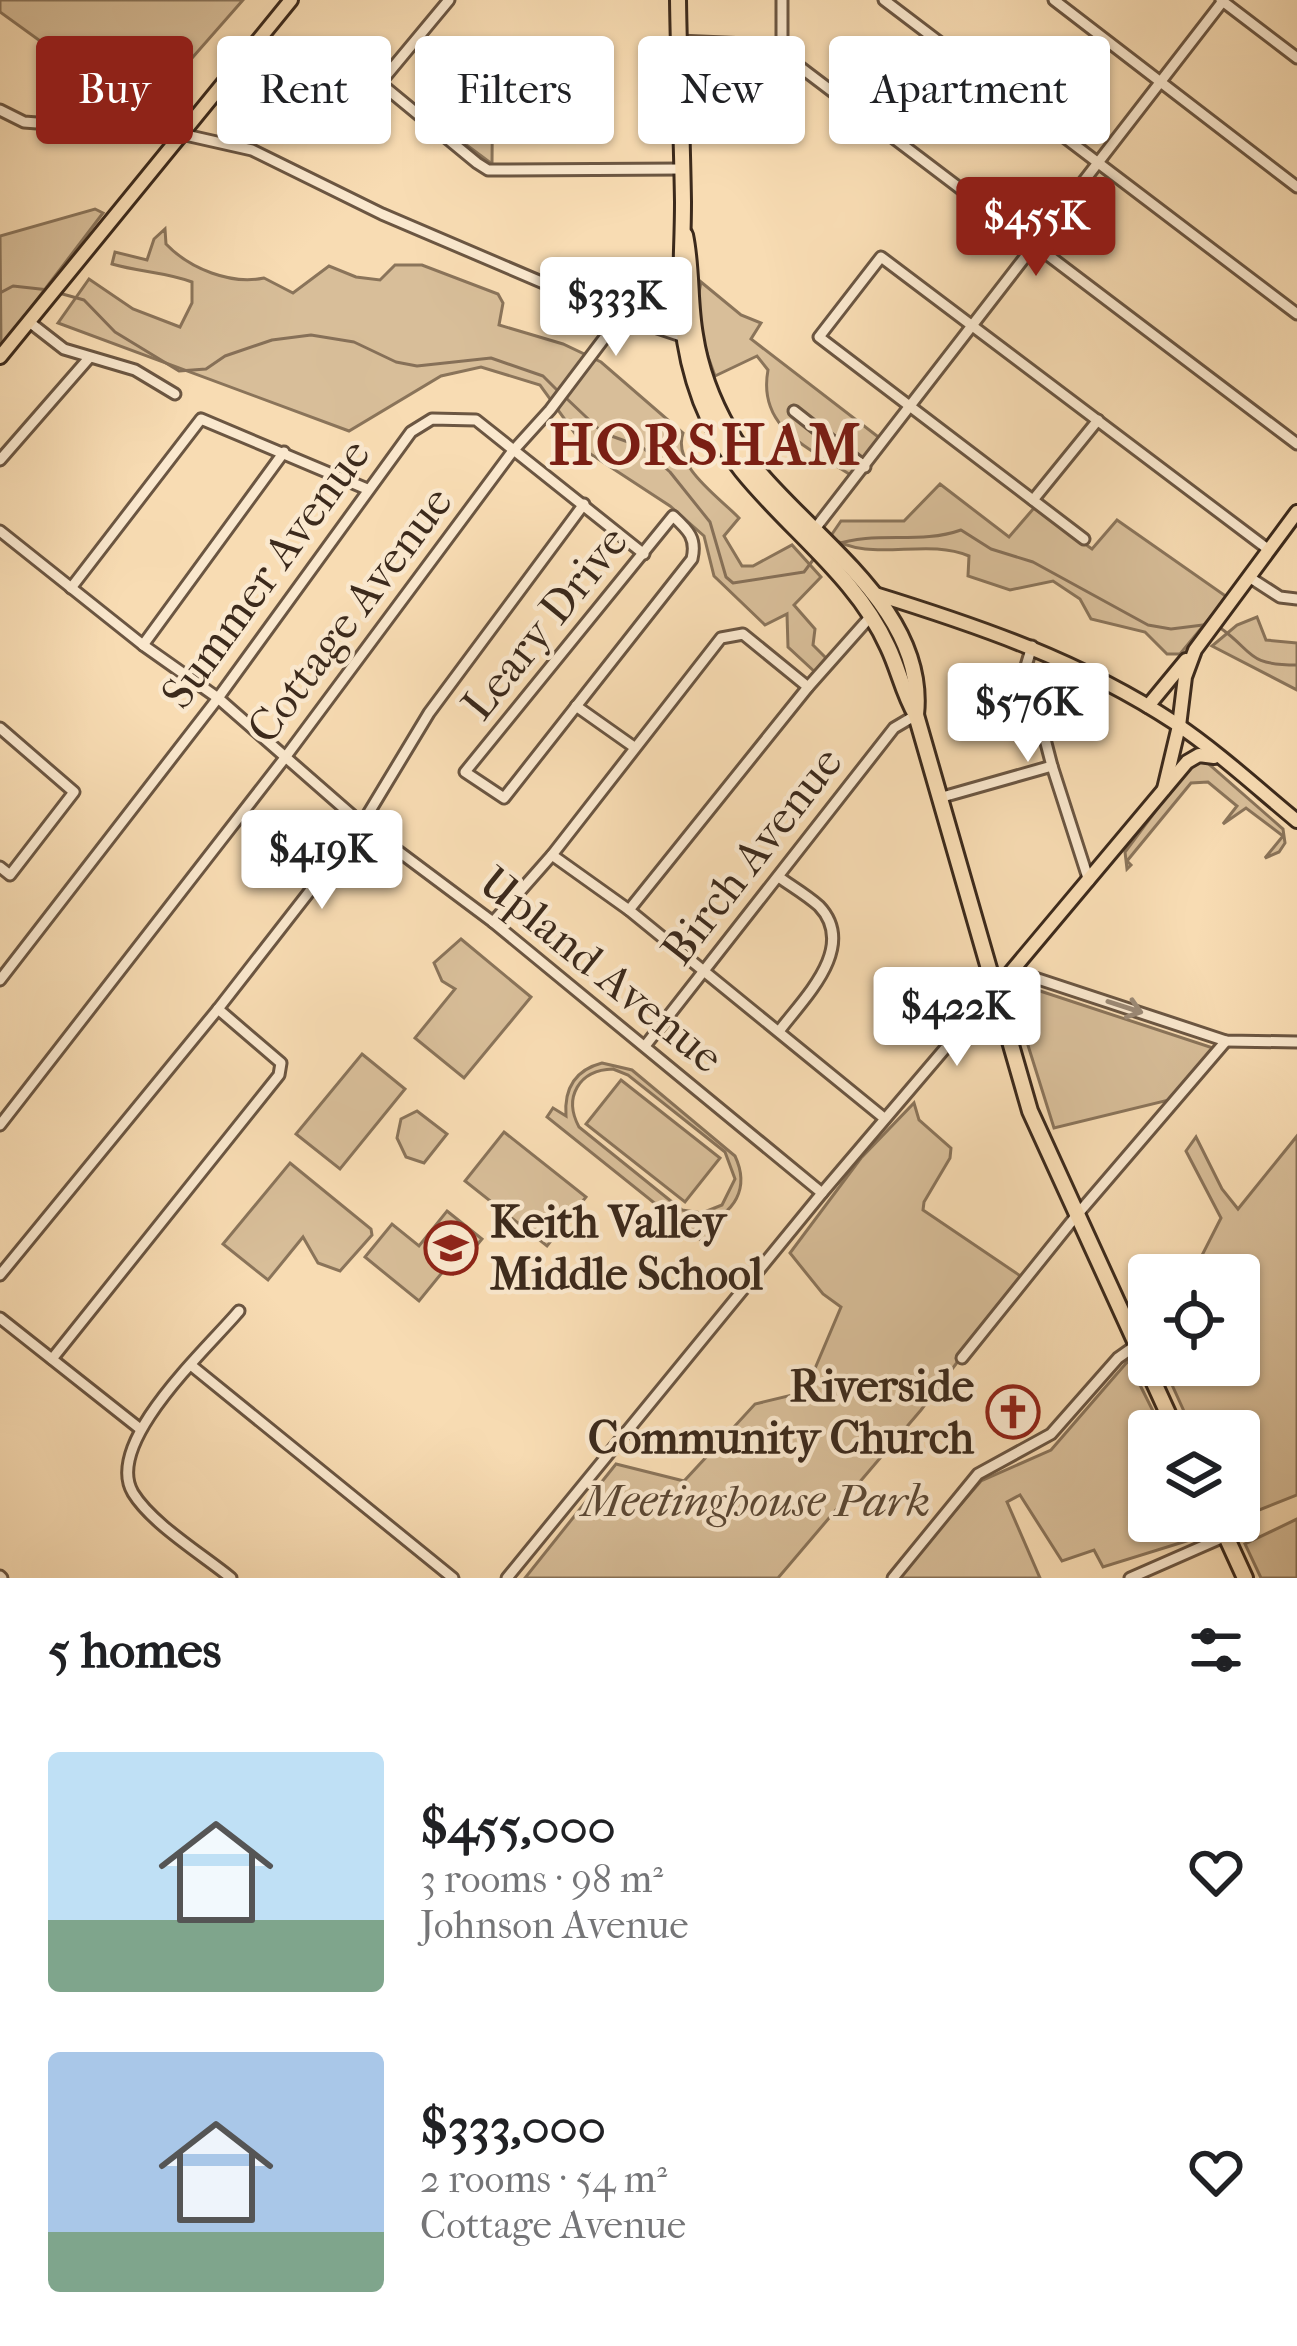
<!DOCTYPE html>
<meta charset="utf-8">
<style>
:root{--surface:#fff;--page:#f6f6f6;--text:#202124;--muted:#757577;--accent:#8f2418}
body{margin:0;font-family:"IM FELL French Canon",serif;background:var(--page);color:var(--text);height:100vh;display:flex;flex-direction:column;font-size:45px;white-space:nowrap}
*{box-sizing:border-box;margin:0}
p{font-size:39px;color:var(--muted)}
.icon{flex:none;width:66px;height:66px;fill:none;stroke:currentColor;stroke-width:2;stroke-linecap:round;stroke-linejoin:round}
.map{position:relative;height:1578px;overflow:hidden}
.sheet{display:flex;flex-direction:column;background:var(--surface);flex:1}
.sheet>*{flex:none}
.banner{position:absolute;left:36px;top:36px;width:1227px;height:108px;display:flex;gap:24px}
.fabs{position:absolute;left:1128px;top:1254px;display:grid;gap:24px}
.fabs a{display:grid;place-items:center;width:132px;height:132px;border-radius:12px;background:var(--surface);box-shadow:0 3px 9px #0004;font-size:60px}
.price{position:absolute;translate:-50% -102px;padding:0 27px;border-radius:12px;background:#fff;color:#222;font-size:39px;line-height:78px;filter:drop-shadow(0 3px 6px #0008)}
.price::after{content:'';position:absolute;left:50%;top:72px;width:36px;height:27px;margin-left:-18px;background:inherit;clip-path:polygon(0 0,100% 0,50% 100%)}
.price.current{background:var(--accent);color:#fff}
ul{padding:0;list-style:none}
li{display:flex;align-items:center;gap:36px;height:300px;padding:0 48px}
li span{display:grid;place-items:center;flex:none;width:336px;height:240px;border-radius:12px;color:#555}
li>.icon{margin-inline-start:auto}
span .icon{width:144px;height:144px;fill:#fffc;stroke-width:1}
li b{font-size:51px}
h2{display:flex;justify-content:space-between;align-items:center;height:144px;padding:0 48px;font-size:51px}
.pill{padding:0 42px;border-radius:12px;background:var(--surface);box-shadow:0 3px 9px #0004;font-size:42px;line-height:108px}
.pill.current{background:var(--accent);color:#fff}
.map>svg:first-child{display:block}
.green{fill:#d8be99;stroke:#8a745a;stroke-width:3;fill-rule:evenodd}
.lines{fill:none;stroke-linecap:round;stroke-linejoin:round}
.stream{stroke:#867058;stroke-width:3}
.minor-casing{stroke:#6b5642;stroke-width:15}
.major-casing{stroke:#3c2a1c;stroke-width:18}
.highway-casing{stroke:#3c2a1c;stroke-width:20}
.minor{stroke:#fae8ce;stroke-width:9}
.major{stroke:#f8dcb3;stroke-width:12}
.highway{stroke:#f8dcb3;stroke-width:14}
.oneway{stroke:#9b8975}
.labels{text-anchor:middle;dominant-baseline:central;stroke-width:9;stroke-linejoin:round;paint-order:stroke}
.street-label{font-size:45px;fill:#3c2a1c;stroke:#fae8ce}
.poi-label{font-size:45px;font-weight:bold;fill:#3c2a1c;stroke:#fae8ce;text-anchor:start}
.park-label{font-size:45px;font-style:italic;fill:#5b4835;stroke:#fae8ce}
.district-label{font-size:57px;font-weight:bold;letter-spacing:3px;fill:#7a1f14;stroke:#fae8ce}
</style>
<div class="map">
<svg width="1297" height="1578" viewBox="0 0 1297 1578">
<rect width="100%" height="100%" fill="#f8dcb3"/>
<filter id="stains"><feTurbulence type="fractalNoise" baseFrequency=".00167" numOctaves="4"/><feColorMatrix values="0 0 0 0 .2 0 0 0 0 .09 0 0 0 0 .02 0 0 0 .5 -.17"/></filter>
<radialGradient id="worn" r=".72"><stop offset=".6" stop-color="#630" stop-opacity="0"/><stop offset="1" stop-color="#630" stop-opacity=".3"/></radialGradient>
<g class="green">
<polygon points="0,0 243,0 164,90 101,85 0,12"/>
<polygon points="493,45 492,164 429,117"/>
<polygon points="95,209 103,213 1,347 0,236"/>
<path d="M165 229 166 244C190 269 231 285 264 278L293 293 329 266 356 277 380 280 395 265H422L498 294 503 303 499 325 563 344 601 362 683 433C672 466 718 496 739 518L724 536 742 566H753L792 545 821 577 794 605 815 629 813 645 828 660 816 673 788 647 787 614 765 625 714 576 704 536 670 506 589 453 540 385 481 367 441 376 349 431 58 323 89 279 133 309 180 327 192 303V282C166 272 139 272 112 264L115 252 147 260 154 239Z"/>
<path d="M701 282 741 315 761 323 751 339 881 439 852 476C810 448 757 429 768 370L757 356 715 376C703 343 692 316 701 282Z"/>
<path d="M940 484 1009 537 1034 508 1092 549 1117 520 1227 597 1180 654H1167L1145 632 1091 619 1080 599 1053 581 1010 590 968 576 969 556C925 537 870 564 830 537L841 521H904Z"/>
<polygon points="1257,617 1266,640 1297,643 1297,690 1212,646 1237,625"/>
<polygon points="1203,759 1283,829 1285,843 1279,852 1265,858 1283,836 1246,808 1223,824 1237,806 1208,782 1191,783 1127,861 1131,865 1127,869 1125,852 1192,762"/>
<polygon points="461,939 531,997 464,1078 415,1038 455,989 442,981 434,963"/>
<polygon points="1028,987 1213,1048 1169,1100 1054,1128 1015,1004 1015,994"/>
<polygon points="362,1054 405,1089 340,1169 296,1134"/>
<path d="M602 1063 632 1070 735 1156C750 1188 735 1214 702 1224L711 1233 703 1242 547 1117 553 1108 566 1116C564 1089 575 1070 602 1063ZM613 1069 628 1075 725 1152 735 1179 722 1205 702 1213 682 1210 579 1127C563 1097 579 1070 613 1069Z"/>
<polygon points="621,1080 720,1158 685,1202 586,1124"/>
<polygon points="914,1103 919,1120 951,1148 950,1158 924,1202 923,1210 1022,1277 921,1410 778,1578 525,1578 616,1464 684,1481 709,1454 695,1452 689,1442 689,1433 696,1432 707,1441 711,1452 755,1404 805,1392 841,1307 823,1294 790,1253 861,1158"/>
<polygon points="417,1111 447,1134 424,1163 406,1157 397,1138 401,1119"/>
<polygon points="504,1132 586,1197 547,1246 465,1181"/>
<polygon points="1297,1136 1297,1495 1239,1518 1239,1431 1193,1431 1163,1365 1239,1365 1239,1275 1192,1275 1221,1218 1186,1151 1196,1137 1222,1189 1238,1209"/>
<polygon points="290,1163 371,1229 372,1235 340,1271 318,1263 303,1237 268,1280 223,1244"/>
<polygon points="447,1211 482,1239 453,1274 445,1269 419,1301 365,1257 392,1224 419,1246"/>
<polygon points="1128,1361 1163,1431 1149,1431 1149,1521 1203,1521 1209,1534 1103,1567 1094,1550 1062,1561 1020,1495 1007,1502 1040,1578 897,1578 981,1481 1051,1450"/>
<polygon points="1297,1519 1297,1578 1261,1578 1245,1544"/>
</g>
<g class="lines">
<g class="stream">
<polyline points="0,293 13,286 49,290"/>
<polyline points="59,293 84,300 115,332 179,371 206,369 225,356 272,340 311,335 354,342 396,362 417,366 491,358 543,376 558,391"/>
<polyline points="565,397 603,433 642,447 670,472 710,522 726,577 733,583 804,572 816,556"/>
<path d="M834 545C876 530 919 545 961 530L991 549 1033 562 1148 625 1171 629 1211 624"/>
<path d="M1219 627C1255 652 1245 665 1297 665"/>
</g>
<g class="minor-casing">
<g id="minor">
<polyline points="449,0 380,83 477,163 488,170 682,169"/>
<polyline points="884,0 1297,314"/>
<polyline points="1054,0 1297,187"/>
<polyline points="1221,0 1297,58"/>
<polyline points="679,41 771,45 1297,444"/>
<polyline points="782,77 782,0"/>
<polyline points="0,110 24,122 181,134 252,150 382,214 621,316 690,339"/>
<polyline points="28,321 64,349 135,370 175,394"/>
<polyline points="794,411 865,467"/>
<polyline points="0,460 89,358"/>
<polyline points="1033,500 1098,420"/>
<path d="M673 516C688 530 697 538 692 559L504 798 465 772Z"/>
<polyline points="814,530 1223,1"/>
<polyline points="0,531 143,645 218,698 362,824 493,922 822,1193"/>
<polyline points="1084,539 819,337 881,257 1269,550"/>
<polyline points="1249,577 1280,597 1297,599"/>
<polyline points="71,588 201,419 367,489"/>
<polyline points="143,645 284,452"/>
<polyline points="1032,646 1026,666 1052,766 1089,881"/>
<polyline points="576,706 634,747"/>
<polyline points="0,728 74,792 10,875 0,867"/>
<polyline points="939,798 1052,766"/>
<polyline points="552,855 629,910 884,1118"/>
<polyline points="629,910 808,687 871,616"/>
<polyline points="493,922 552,855 721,638 743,634 808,687"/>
<polyline points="1014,971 1226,1041 1297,1042"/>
<polyline points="0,980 218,698 411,432 432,419 476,420 644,554"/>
<path d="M780 1030C804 998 858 947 819 906 808 896 793 887 780 878"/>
<polyline points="645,1046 894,728 916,715"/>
<polyline points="0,1125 284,759 512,452 550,410 621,316"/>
<polyline points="0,1275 218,1009 362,824 429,713 584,504"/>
<polyline points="0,1318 139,1428"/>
<polyline points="962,1358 1076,1216 1226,1041"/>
<polyline points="52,1359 279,1075 281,1063 218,1009"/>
<polyline points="192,1366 453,1578"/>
<polyline points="0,1576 2,1578"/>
<path d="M231 1578C203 1555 152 1524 133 1493 103 1443 207 1349 239 1311"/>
<polyline points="507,1578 822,1193 994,991"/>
<polyline points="893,1578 978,1474 1051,1434 1118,1358 1135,1346"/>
<polyline points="1130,1578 1226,1536"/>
</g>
</g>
<g class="major-casing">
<g id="major">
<polyline points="0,357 291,0"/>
<path d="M872 593C979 626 1081 661 1175 723 1218 752 1257 788 1297 821"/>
<polyline points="1148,706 1186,660"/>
<polyline points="1164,789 1179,726 1185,677 1195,650 1297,512"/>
<polyline points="995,991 1187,762 1199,755 1214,757"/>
</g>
</g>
<g class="highway-casing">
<g id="highway">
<path d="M678 0C679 67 682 135 683 202 683 277 673 326 701 401 730 478 798 524 849 586 864 604 878 625 888 647 899 670 903 693 916 715L1030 1111 1176 1431"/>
<path d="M685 235C692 268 689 302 695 335 700 368 713 402 729 430 780 523 929 595 916 715"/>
<polyline points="1219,1521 1245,1578"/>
</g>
</g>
<use href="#minor" class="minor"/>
<use href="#major" class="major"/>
<use href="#highway" class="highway"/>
</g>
<defs><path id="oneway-shaft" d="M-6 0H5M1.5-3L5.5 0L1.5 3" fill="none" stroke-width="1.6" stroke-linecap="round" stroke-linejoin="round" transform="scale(3)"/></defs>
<use class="oneway" href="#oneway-shaft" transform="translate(1125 1007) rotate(18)"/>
<defs>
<g id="school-ring" transform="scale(2.7)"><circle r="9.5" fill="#fae8ce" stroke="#8f2418" stroke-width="1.5"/><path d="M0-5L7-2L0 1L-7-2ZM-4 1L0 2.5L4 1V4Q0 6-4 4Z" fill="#8f2418"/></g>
<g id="church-ring" transform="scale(2.7)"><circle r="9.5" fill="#fae8ce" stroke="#8f2418" stroke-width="1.5"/><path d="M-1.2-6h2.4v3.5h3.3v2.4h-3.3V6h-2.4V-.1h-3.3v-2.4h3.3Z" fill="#8f2418"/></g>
</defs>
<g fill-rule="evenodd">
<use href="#school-ring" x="451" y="1248"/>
<use href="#church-ring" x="1013" y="1412"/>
</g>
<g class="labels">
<g class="street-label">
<text transform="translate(266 574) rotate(-54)">Summer Avenue</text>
<text transform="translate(350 615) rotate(-53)">Cottage Avenue</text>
<text transform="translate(545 623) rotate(-51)">Leary Drive</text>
<text transform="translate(752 856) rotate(-52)">Birch Avenue</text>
<text transform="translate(601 970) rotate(39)">Upland Avenue</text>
</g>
<g class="poi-label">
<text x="490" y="1222">Keith Valley<tspan x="490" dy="52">Middle School</tspan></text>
<text x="974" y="1386" text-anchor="end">Riverside<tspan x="974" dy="52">Community Church</tspan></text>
</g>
<g class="park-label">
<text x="756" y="1501">Meetinghouse Park</text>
</g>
<g class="district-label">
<text x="706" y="445">HORSHAM</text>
</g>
</g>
<rect width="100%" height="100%" filter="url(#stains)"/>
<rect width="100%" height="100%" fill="url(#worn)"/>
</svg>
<div class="fabs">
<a><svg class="icon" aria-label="locate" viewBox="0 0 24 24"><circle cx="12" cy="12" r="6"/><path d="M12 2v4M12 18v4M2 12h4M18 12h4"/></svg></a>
<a><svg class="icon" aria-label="layers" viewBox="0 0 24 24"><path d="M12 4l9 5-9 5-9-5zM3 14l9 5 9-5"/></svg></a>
</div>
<b class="price current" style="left:1036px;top:279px">$455K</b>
<b class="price" style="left:616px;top:359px">$333K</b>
<b class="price" style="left:1028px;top:765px">$576K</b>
<b class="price" style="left:322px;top:912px">$419K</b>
<b class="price" style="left:957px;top:1069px">$422K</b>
<div class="banner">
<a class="pill current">Buy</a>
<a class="pill">Rent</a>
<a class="pill">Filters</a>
<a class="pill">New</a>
<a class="pill">Apartment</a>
</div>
</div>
<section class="sheet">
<h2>5 homes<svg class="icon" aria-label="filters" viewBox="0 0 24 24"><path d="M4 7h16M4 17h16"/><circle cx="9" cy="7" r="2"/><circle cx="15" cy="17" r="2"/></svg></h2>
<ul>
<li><span style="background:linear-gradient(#bfe0f5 70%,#7fa58c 0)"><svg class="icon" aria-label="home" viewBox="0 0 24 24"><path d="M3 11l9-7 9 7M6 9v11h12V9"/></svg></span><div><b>$455,000</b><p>3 rooms · 98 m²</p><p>Johnson Avenue</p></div><svg class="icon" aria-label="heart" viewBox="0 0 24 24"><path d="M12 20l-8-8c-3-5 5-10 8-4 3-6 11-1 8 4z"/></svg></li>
<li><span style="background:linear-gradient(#a9c7e8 75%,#7fa58c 0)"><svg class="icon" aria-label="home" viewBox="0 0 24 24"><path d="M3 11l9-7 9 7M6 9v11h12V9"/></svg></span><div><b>$333,000</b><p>2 rooms · 54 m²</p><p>Cottage Avenue</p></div><svg class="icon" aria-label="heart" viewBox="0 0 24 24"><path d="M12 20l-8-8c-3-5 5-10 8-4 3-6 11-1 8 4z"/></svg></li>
</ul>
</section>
